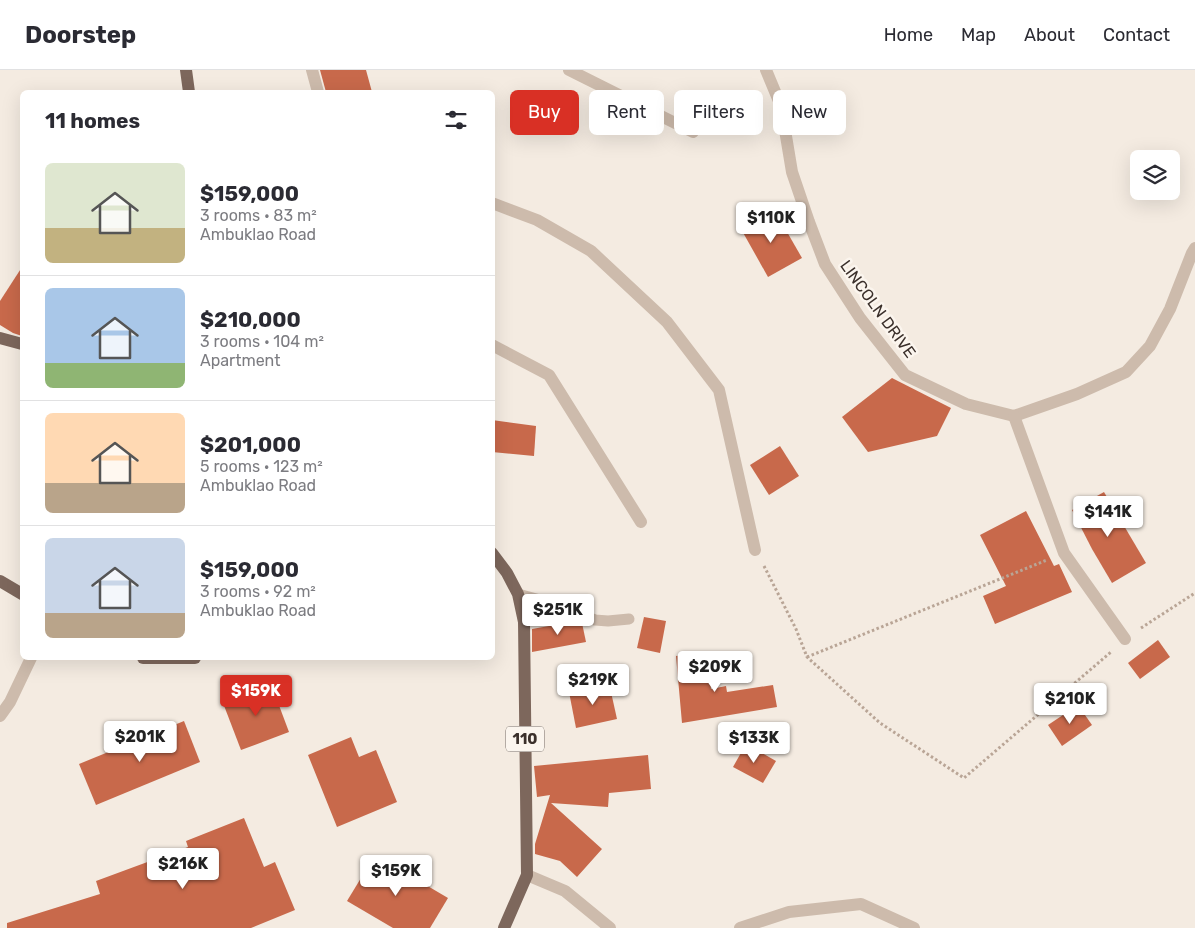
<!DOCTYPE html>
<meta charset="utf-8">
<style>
:root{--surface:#fff;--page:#f7f7f7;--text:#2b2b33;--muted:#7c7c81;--line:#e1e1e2;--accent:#d93025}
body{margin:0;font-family:Rubik,sans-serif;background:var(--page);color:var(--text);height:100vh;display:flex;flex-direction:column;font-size:19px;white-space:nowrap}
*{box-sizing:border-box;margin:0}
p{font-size:16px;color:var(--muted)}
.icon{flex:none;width:28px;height:28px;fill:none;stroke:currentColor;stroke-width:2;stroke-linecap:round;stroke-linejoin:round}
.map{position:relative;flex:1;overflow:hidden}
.details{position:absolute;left:20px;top:20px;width:475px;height:570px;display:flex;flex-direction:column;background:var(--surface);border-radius:8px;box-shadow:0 5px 20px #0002}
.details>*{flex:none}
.hud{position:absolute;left:510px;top:20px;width:475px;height:45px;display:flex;gap:10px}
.controls{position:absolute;left:1130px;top:80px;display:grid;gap:10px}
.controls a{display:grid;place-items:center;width:50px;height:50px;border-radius:8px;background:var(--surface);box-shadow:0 5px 20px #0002;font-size:25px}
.price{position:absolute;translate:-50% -42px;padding:0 11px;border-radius:5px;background:#fff;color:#222;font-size:16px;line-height:32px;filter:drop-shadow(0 1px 2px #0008)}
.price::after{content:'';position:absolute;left:50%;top:30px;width:15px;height:11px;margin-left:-8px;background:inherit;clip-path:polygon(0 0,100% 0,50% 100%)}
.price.selected{background:var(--accent);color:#fff}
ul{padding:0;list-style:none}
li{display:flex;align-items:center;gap:15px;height:125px;padding:0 25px}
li+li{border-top:1px solid var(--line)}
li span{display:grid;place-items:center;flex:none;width:140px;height:100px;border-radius:8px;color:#555}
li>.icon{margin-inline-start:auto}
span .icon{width:60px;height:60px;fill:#fffc;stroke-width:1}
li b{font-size:21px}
h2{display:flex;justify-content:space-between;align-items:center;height:60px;padding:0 25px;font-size:21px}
.tag{padding:0 18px;border-radius:8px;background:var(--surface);box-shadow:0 5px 20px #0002;font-size:18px;line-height:45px}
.tag.selected{background:var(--accent);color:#fff}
header{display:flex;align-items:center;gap:30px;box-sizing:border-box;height:70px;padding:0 25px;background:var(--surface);border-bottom:1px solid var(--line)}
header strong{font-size:24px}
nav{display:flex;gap:28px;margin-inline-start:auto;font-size:18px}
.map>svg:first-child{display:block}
.building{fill:#c8694b}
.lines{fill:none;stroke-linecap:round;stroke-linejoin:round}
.path{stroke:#b9a596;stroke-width:3;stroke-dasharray:2.5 2.5;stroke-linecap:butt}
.lane{stroke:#cdbbac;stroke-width:11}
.street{stroke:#cdbbac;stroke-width:12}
.primary{stroke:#7d675c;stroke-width:12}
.labels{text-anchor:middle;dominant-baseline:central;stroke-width:5;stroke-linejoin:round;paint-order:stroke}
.shield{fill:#fbf5ee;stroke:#756b66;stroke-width:1}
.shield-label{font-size:15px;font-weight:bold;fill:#3b302b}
.street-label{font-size:16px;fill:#3b302b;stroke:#fbf5ee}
</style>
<header>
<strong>Doorstep</strong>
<nav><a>Home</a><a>Map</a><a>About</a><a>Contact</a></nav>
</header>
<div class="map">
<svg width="1195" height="858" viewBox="0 0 1195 858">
<rect width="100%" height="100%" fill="#f4ebe1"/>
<g class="building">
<polygon points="320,0 366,0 372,22 326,22"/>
<polygon points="775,141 802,188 768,207 741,159"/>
<polygon points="22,197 22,266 13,263 0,255 0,231"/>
<polygon points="892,308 951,338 937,366 868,382 842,347"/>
<polygon points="492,350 536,356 534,386 492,382"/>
<polygon points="780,376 799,406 769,425 750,395"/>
<polygon points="1104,422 1146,493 1112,513 1092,479 1072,440"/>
<polygon points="1026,441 1054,496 1059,494 1072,522 995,554 983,526 1006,516 980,465"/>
<polygon points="644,547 666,551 660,583 637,578"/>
<polygon points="577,551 582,553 586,572 532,582 532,559"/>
<polygon points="1158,570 1170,587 1140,609 1128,593"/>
<polygon points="708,582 711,619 726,616 727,622 773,615 777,637 682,653 676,586"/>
<polygon points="609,613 617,649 576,658 569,622"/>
<polygon points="271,614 289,662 241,680 223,633"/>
<polygon points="1078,635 1092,655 1062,676 1048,655"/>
<polygon points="184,651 200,692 96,735 79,694"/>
<polygon points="351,667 359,687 376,680 397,732 337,757 308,685"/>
<polygon points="746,674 776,691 763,713 733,697"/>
<polygon points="648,685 651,719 609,723 608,737 551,733 602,779 577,807 560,791 535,784 535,774 550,725 537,727 534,696"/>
<polygon points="244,748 264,797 275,792 295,840 251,858 7,858 7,853 100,824 96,811 188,777 186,771"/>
<polygon points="375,785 448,828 430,858 393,858 347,831"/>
</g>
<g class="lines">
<g class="path">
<polyline points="764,496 796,559 807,587 880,653 964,708 1111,582"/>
<polyline points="1141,558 1195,523"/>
<polyline points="807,587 1047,490"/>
</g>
<polyline class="lane" points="518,524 551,533 595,550 608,551 629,549"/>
<g class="street">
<polyline points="312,0 318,22"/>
<polyline points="569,0 693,62"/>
<polyline points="766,0 781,36 792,102 809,152 825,194 860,248 905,305 966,334 1014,346 1077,324 1126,302 1150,276 1170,239 1192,183 1195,178"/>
<polyline points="492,133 537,150 591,181 667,252 719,320 755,480"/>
<polyline points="492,275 549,305 641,452"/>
<polyline points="1014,346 1064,483 1125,569"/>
<polyline points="0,646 10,632 31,588"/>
<polyline points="527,805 565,821 610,858"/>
<polyline points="740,858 789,842 861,834 914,858"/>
</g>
<g class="primary">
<polyline points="186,0 189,22"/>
<polyline points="0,268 22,274"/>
<polyline points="492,483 507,503 518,524 524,552 527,805 504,858"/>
<polyline points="0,511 22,524"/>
<polyline points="143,588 195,588"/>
</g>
</g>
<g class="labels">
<rect class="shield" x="506" y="656.5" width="38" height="25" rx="4"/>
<g class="shield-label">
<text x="525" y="669">110</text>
</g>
<g class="street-label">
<text transform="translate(878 239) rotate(54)">LINCOLN DRIVE</text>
</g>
</g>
</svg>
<div class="controls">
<a><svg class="icon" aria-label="layers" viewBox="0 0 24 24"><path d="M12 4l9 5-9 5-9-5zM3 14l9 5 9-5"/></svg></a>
</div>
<b class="price" style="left:771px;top:174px">$110K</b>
<b class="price" style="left:1108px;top:468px">$141K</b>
<b class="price" style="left:558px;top:566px">$251K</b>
<b class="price" style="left:715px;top:623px">$209K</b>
<b class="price" style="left:593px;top:636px">$219K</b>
<b class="price selected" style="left:256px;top:647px">$159K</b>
<b class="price" style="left:1070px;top:655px">$210K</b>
<b class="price" style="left:140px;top:693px">$201K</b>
<b class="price" style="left:754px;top:694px">$133K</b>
<b class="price" style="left:183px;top:820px">$216K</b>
<b class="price" style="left:396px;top:827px">$159K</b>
<div class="hud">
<a class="tag selected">Buy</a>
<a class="tag">Rent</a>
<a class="tag">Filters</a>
<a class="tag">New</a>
</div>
<section class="details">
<h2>11 homes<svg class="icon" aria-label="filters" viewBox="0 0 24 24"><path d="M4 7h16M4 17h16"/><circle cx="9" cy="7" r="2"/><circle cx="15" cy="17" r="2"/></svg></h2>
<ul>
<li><span style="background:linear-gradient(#dfe7d0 65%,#c2b280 0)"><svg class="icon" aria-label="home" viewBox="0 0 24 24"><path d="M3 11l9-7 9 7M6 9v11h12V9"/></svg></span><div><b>$159,000</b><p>3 rooms · 83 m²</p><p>Ambuklao Road</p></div></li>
<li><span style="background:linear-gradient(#a9c7e8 75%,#8fb573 0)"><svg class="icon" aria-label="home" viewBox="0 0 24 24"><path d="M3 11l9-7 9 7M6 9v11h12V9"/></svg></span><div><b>$210,000</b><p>3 rooms · 104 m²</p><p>Apartment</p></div></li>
<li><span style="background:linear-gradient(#ffd9b3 70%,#b9a48a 0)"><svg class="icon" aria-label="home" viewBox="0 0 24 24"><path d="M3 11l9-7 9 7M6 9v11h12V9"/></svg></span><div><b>$201,000</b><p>5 rooms · 123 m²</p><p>Ambuklao Road</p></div></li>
<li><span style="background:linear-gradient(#c9d6e8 75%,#b9a48a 0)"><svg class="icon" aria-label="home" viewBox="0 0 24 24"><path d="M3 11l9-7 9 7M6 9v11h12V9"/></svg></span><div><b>$159,000</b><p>3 rooms · 92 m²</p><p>Ambuklao Road</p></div></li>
</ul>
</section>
</div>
